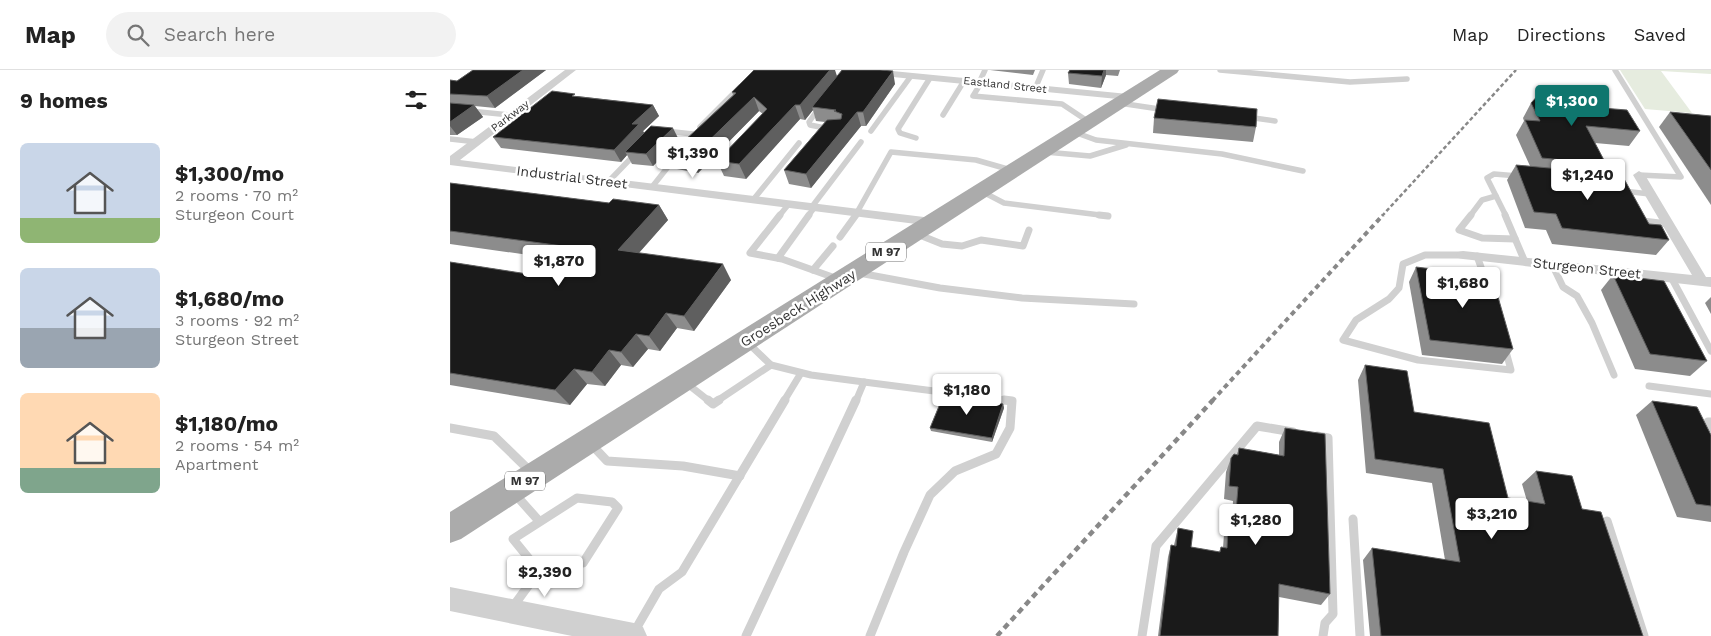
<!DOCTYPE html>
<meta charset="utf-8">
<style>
:root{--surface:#fff;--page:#f2f2f2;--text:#222;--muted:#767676;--line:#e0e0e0;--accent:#0f766e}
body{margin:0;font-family:"Work Sans",sans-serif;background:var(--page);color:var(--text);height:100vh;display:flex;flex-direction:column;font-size:19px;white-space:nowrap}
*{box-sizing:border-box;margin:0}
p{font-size:16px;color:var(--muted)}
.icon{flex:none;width:28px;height:28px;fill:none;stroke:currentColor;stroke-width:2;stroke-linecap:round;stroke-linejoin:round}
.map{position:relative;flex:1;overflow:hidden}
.details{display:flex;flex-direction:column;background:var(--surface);width:450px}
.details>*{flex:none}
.price{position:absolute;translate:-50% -42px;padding:0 11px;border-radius:5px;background:#fff;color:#222;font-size:16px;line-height:32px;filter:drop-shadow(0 1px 2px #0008)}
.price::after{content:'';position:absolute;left:50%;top:30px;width:15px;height:11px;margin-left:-8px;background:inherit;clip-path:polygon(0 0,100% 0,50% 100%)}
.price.on{background:var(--accent);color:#fff}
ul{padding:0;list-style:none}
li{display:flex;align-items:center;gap:15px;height:125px;padding:0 20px}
li span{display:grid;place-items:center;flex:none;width:140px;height:100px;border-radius:8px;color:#555}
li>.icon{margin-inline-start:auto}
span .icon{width:60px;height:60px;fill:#fffc;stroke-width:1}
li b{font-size:21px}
h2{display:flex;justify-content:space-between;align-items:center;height:60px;padding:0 20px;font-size:21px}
header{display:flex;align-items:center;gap:30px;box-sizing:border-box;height:70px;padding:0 25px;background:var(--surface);border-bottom:1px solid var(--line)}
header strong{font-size:24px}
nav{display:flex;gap:28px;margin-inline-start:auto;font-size:18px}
.search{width:350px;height:45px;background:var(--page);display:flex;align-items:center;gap:12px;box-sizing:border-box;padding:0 18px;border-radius:28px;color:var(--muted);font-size:19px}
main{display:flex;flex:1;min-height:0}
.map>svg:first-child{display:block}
.green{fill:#e6ecdf}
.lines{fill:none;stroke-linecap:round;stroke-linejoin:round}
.service-far2{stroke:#d0d0d0;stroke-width:5.5}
.service-far1{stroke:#d0d0d0;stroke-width:7}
.service{stroke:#d0d0d0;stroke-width:9}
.minor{fill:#d0d0d0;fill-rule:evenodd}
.tertiary{fill:#d0d0d0;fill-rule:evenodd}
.primary{fill:#ababab;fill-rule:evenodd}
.rail-far2{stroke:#888;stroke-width:2.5;stroke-dasharray:4 2.5;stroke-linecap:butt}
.rail-far1{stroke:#888;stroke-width:4;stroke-dasharray:5 4;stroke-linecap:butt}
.rail{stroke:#888;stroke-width:4.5;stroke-dasharray:6 4.5;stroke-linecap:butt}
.wall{fill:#8c8c8c}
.shaded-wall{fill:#5f5f5f}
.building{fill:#1a1a1a;stroke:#5f5f5f}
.labels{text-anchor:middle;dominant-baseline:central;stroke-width:5;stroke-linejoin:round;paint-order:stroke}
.far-street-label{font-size:11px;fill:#333;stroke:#fff}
.shield{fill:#fff;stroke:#707070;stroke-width:1}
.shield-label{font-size:12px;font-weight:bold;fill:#333}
.street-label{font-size:14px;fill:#333;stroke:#fff}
</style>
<header>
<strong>Map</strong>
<div class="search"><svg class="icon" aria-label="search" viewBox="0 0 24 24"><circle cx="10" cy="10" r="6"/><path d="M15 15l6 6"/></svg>Search here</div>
<nav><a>Map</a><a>Directions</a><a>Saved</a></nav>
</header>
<main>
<section class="details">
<h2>9 homes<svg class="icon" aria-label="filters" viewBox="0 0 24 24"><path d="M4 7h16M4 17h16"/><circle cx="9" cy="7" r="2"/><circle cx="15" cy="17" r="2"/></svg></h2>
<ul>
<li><span style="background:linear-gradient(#c9d6e8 75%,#8fb573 0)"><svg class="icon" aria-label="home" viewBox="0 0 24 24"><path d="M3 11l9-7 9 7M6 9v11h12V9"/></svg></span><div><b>$1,300/mo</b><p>2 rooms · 70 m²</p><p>Sturgeon Court</p></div></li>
<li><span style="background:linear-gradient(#c9d6e8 60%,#9aa5b1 0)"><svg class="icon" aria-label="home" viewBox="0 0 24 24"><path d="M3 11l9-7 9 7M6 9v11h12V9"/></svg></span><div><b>$1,680/mo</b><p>3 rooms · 92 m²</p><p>Sturgeon Street</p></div></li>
<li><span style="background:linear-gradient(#ffd9b3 75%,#7fa58c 0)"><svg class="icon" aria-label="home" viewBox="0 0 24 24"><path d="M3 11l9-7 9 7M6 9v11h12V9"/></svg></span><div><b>$1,180/mo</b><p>2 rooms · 54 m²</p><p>Apartment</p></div></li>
</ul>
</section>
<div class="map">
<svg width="1261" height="566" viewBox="0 0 1261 566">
<rect width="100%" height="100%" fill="#fff"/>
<polygon class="green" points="1170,0 1261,0 1261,4 1211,1 1242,43 1195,39"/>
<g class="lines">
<g class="service-far2">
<polyline points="770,0 900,12 957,9"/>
<polyline points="1165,0 1231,107 1189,105"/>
<polyline points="529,13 535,0"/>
<polyline points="531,13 523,26 612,34 639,52"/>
<polyline points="585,19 593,0"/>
<polyline points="669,33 716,40"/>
<polyline points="369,38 359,52 360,55 380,59"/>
<polyline points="0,39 60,45"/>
<polyline points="493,45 514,11"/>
<polyline points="797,47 825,51"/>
<polyline points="250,57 290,17"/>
<polyline points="215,61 243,64"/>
<polyline points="421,61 461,6"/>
<polyline points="624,62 646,70 772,84 853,101"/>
<polyline points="466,68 450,63 448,59 480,8"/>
<polyline points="0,69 27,72"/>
<polyline points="595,82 640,86 676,75"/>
<polyline points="159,111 186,83"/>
<polyline points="202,117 229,83"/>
<polyline points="531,121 554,133 658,146"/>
<polyline points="1173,121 1200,124"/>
<polyline points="303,130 349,73"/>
<polyline points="361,138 411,72"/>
<polyline points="329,146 338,135"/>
<polyline points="358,146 364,138"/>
<polyline points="405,146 441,82 526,90 561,100"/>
<polyline points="1020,146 1032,130 1046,126"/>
<polyline points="1056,146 1037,108 1044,104 1068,106"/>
</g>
<g class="service-far1">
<polyline points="330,145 300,183 332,189 388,209"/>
<polyline points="649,145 658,146"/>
<polyline points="1021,145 1009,160 1032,168 1065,169"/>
<polyline points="1055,145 1075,192"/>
<polyline points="1190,146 1193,151 1218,154"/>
<polyline points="467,164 492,174 512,176 531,170 573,176 579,160"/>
<polyline points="390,167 406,145"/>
<polyline points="1013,185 975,185 953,194 949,218 939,229 906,250 893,270 968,290 1061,300 1055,278"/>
<polyline points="1027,186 1037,214"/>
<polyline points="328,188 359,145"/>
<polyline points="1102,194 1113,217 1127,226 1142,253 1164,305"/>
<polyline points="363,200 383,176"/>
<polyline points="409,203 490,218 572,228 684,234"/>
<polyline points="1221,207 1261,281"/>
<polyline points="297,272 321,295 361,305 414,312 406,331"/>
<polyline points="235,312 259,331"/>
<polyline points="414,312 562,331"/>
<polyline points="1199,316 1261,324"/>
<polyline points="267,331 321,295"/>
<polyline points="334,331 351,303"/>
</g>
<g class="service">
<polyline points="258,330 263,334 269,330"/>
<polyline points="1261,352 1258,352 1261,358"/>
<polyline points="0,358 44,366 81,402"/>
<polyline points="867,366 878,368 883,544 875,553 873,566"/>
<polyline points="140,373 157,391 233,396 290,406"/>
<polyline points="64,423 89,451"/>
<polygon points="127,428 162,432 168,438 133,493 112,494 89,501 63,469"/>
<polyline points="903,449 910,566"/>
<polyline points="1157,451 1194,566"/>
<polyline points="62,538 89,501"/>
<polyline points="183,564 209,519 232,502 335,330"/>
<polyline points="296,566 406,330"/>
<polyline points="420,566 454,482 480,425 505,401 546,384 560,358 562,331 554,330"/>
<polyline points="692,566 706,476 807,356 843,362"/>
</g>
<g class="minor">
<polygon points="115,0 126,0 10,90 482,148 488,152 482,156 0,95 0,86"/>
<polygon points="397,0 432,0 678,24 683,27 678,30 402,3"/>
<polygon points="1189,101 1195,105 1256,207 1261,207 1261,217 1013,189 1008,188 1006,185 1008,182 1013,181 1242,205 1183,105"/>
</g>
<polygon class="tertiary" points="0,517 184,553 193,557 197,566 122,566 0,541"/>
<polygon class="primary" points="710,0 729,0 727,3 11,469 0,473 0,442"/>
<polyline class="rail-far2" points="932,146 1066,0"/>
<polyline class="rail-far1" points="762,331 933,145"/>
<polyline class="rail" points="547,566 763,330"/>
</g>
<g class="wall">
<polygon points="23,0 96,0 45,38 25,36 33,47 7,65 0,65 0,33 4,33 0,33 0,10 7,11"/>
<polygon points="540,0 585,0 583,5"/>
<polygon points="620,0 670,0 668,6 656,5 651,18 619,14 618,3"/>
<polygon points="387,7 445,14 416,56 411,56 361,118 339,114 334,100 375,52 366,51 363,40 355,50 350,49 296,109 274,106 267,91 313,44 309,41 248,103 227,99 219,85 283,25 282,22"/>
<polygon points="127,26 203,35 209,46 193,61 194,63 229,70 203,96 182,94 177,85 171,92 51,78 43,67"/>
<polygon points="1081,33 1139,37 1190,61 1179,76 1145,73 1156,94 1150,103 1199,154 1219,170 1206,185 1102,174 1096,160 1075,158 1057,110 1066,95 1080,96 1066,65 1074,51 1073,48"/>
<polygon points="1220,42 1261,46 1261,135 1209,57"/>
<polygon points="704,48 806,57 803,72 703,63"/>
<polygon points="0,113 159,133 209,135 218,150 189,183 281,210 244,261 227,258 210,281 198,279 183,297 171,295 155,316 137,314 120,335 0,315 0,192 84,205 100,188 0,174"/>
<polygon points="966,197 1063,279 1052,294 972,285 959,212"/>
<polygon points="1163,205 1257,291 1240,306 1185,299 1151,220"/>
<polygon points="1261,227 1261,244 1255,233"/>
<polygon points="915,295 964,342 1058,428 1077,431 1072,414 1086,401 1132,439 1193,566 920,566 913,490 922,478 995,490 982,413 916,403 908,310"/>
<polygon points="1202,331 1261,365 1261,452 1227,447 1186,345"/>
<polygon points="553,334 554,338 542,372 481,361 480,358"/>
<polygon points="835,358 880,524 871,535 829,527 828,566 708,566 718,487 721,475 724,475 728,458 741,477 769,482 771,477 773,478 774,464 778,451 782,452 783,431 774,429 776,402 781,388 787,384 789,378 829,385 829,372"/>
</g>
<g class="shaded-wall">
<polygon points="73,0 96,0 45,38 37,26"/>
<polygon points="380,0 385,0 388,9 362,37 363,40 355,50 350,35"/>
<polygon points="654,0 656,0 656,5 651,18 652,6"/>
<polygon points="443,1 445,14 416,56 413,42"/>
<polygon points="304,27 309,41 248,103 241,88"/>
<polygon points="24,35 33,47 7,65 0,56 0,52"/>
<polygon points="203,35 209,46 193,61 196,66 175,82 177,85 171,92 164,80 182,54"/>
<polygon points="345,35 350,49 296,109 289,94"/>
<polygon points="407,42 411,56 361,118 356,104"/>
<polygon points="223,58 229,70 203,96 196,84"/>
<polygon points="209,135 218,150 178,195 168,180"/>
<polygon points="273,194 281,210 244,261 234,246"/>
<polygon points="216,243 227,258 210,281 199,266"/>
<polygon points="186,264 198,279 183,297 171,282"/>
<polygon points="159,280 171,295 155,316 142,302"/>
<polygon points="124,299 137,314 120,335 105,320"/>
<polygon points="553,334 554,338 542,372 542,368"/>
</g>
<g class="building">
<polygon points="23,0 73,0 37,26 0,24 0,10 7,11"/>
<polygon points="304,0 380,0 350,35 345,35 289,94 267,91 317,39 304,27 241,88 219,85 286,23 282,22"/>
<polygon points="392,0 430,0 443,1 413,42 407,42 356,104 334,100 377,50 391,49 392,44 384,41 386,40 362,37"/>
<polygon points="620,0 654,0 652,6 618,3"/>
<polygon points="102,21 125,24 122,26 203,35 182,54 189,54 164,80 43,67"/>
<polygon points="1092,21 1131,24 1139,37 1177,40 1190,61 1136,56 1156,94 1092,88 1075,50 1090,51 1081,33"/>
<polygon points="708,29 807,39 806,57 704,48"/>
<polygon points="0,33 24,35 0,52"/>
<polygon points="1220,42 1261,46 1261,100"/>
<polygon points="201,56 223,58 196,84 175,82"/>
<polygon points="1066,95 1166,104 1173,107 1199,154 1211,155 1219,170 1112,158 1106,144 1084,142"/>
<polygon points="0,113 159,133 163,129 209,135 168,180 273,194 234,246 216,243 199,266 186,264 171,282 159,280 142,302 124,299 105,320 0,303 0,192 84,205 113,176 0,161"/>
<polygon points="966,197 1042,206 1063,279 980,270"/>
<polygon points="1163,205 1214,211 1257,291 1200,284"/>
<polygon points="915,295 957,301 964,342 1039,353 1058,428 1095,434 1086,401 1122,406 1132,439 1151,442 1193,566 931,566 922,478 1010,492 993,399 925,389"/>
<polygon points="494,324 553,334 542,368 480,358"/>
<polygon points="1202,331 1247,337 1261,365 1261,436 1246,434"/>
<polygon points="835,358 875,364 880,524 829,514 828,566 710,566 721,475 726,476 728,458 743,461 741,477 770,482 771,477 777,478 778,451 785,453 788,417 779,416 781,388 784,384 788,385 789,378 834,386"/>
</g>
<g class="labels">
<g class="far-street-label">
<text transform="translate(555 15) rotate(6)">Eastland Street</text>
<text transform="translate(60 46) rotate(-37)">Parkway</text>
</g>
<g class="shield">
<rect x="416" y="172.5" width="40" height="19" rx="4"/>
<rect x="55" y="401.5" width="40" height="19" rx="4"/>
</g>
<g class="shield-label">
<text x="436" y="182">M 97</text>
<text x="75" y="411">M 97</text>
</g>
<g class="street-label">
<text transform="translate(122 107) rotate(7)">Industrial Street</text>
<text transform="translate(1137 198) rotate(6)">Sturgeon Street</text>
<text transform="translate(348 238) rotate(-32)">Groesbeck Highway</text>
</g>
</g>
</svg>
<b class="price on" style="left:1122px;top:57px">$1,300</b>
<b class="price" style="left:243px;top:109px">$1,390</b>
<b class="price" style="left:1138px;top:131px">$1,240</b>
<b class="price" style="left:109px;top:217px">$1,870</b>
<b class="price" style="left:1013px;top:239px">$1,680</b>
<b class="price" style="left:517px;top:346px">$1,180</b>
<b class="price" style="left:1042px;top:470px">$3,210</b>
<b class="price" style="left:806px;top:476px">$1,280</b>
<b class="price" style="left:95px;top:528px">$2,390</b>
</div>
</main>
